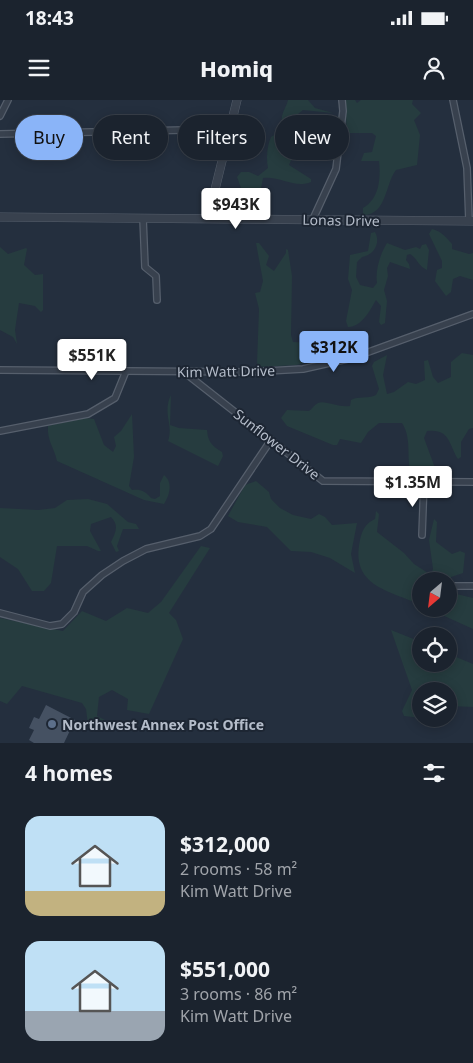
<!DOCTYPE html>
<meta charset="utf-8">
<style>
:root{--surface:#1b232e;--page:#242b36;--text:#f1f3f6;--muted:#a0a4aa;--line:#39404a;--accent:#8ab4f8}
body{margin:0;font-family:"Noto Sans",sans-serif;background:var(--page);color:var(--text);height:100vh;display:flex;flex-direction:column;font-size:19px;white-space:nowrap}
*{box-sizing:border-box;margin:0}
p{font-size:16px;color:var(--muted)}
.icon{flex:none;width:28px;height:28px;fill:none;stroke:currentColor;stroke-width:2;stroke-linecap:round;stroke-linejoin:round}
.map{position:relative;height:643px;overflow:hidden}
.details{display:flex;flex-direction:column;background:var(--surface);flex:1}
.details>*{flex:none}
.banner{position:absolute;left:15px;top:15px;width:444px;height:45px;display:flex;gap:10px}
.needle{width:32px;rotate:208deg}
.fabs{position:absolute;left:412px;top:472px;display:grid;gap:10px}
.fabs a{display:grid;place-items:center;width:45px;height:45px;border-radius:50%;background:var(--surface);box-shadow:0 2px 12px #0003,0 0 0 1px var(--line);font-size:25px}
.price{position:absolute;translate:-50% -42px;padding:0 11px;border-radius:5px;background:#fff;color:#222;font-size:16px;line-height:32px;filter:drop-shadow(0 1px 2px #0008)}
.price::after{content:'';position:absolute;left:50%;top:30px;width:15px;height:11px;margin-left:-8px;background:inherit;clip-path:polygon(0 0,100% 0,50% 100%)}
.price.active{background:var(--accent);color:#111}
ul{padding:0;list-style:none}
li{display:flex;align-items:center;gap:15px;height:125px;padding:0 25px}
li span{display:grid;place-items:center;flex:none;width:140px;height:100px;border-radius:15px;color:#555}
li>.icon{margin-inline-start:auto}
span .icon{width:60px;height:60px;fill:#fffc;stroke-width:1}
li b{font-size:21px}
h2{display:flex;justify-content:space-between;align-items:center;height:60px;padding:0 25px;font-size:21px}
.pill{padding:0 18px;border-radius:22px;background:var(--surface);box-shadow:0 2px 12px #0003,0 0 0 1px var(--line);font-size:18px;line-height:45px}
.pill.active{background:var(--accent);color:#111}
.status{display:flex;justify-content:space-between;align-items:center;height:35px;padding:0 25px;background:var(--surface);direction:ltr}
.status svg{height:14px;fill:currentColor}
header{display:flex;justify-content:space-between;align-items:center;height:65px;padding:0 25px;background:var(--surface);font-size:22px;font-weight:800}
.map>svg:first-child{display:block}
.green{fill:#263c3f}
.building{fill:#455162}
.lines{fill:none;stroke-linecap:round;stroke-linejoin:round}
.minor-casing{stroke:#565f6c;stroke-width:8}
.tertiary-casing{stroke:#565f6c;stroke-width:9}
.minor{stroke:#38414e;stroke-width:5.5}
.tertiary{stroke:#38414e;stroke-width:8}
.service-dot{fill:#5c6f8a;stroke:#1d2633;stroke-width:2}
.labels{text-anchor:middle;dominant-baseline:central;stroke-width:4;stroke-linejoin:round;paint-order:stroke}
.street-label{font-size:14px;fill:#b4bcc9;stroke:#1d2633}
.poi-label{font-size:14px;font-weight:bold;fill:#b4bcc9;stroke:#1d2633;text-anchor:start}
</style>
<div class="status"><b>18:43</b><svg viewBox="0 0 49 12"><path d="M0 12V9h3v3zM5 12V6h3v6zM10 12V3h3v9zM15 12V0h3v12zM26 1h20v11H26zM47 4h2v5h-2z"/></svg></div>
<header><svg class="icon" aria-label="menu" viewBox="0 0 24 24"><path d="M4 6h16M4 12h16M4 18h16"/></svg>Homiq<svg class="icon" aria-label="person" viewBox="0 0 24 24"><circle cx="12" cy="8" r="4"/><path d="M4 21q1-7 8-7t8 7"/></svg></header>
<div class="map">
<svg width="473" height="643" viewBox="0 0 473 643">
<rect width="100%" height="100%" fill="#242f3e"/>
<g class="green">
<path d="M288 0H308L315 8 333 13 303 10 298 14 293 25 297 33 311 29 318 32 313 34 304 58H292L289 65 311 79V82C295 89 281 76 263 78L260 94H253L241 88 237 77 241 72H249L258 76 268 68C266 58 267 46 271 37 281 32 281 26 282 16 283 11 287 5 288 0Z"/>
<path d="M345 0H355L357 3 361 0H413L412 4 421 13 414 20 420 35 417 65 396 70C385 84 387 115 363 115V108C379 99 381 79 379 61H361L364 53 372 52 376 36 372 33H347Z"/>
<path d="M432 129C441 131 446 137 452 144V149L469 154 473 153V180L460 176 453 179 451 192 446 196 435 181 437 170 442 168V161L429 134Z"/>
<path d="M375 132C381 143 374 155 362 157L357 162 356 177 360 185 373 188 377 183C375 171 380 154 387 143L405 150 416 147 420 149 422 145 426 144 429 150 427 170C418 166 418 159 410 154L407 155 406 160 409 164 410 169 390 162 387 168 388 176 384 190 387 201 385 223 381 225 379 222 381 206 376 200C370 210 362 227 348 227L346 221 352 190 348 179 350 155 368 151 371 133Z"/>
<polygon points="256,143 259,143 269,156 266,165 274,171 286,153 286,149 288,150 292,176 291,235 293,242 312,243 320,252 351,243 353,248 352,252 296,265 259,267 257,263 259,209 255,193 260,192 263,181"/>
<polygon points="0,147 8,154 26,148 27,149 24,165 35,175 43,174 43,210 41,212 35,206 19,203 15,230 17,244 13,237 0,230"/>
<path d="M462 253 473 255V328L469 329 461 342V357L458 359C449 345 450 328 427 331L424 338 438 376 412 377C405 360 413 340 402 323H379L368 332 361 343 340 339 337 345H333L287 326 281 318 287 310 309 311C312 309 314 305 318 303 325 300 339 308 350 306L351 300C358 296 368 299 376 295L379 289 372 266 374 262 387 255 383 275 387 294 394 292 408 282 416 284 425 280 424 261 428 260 433 277 438 283 451 277V262Z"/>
<path d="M171 295 170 325 179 328 207 330C208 342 212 346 222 352L223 356 218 366 168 341C174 326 162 313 171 295Z"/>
<path d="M132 314 134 357 129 386 132 390C141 389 145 391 151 398L155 399 160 396V383L164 375C173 382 170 395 164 404L144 400 57 361C54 347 47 341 48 326L85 318 94 319 104 345 113 352 116 346 114 337 121 331Z"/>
<polygon points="256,381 269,392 271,399 280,408 293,415 311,419 319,414 325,417 332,425 357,423 351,454 355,473 330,458 311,452 291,451 267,427 238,422 228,416 245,385"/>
<path d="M88 399 107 404 128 422 136 424 139 429H123L117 446 119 451 116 452 111 442C116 432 119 425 111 417L91 424 90 431 101 451H98L87 446H57L51 483 44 491H32L18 469 0 457V408L38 410 55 408 67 400Z"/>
<path d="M376 411 379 414 377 432 404 453 414 464 431 475 433 469 429 440 434 419 437 422 436 442 452 454 460 451 465 453 463 473 451 477 452 493 473 498V529L429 509H449V481H421V505C388 490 350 486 360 440 362 430 366 423 375 419Z"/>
<polygon points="201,446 210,448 169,513 176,520 183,539 149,614 127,610 128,599 112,590 99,597 97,616 105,620 95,629 88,625 86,609 82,603 22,586 7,604 0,601 0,518 63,531 82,511 106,521 127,508 148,513 161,502"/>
<polygon points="391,530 421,542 421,564 449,564 449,554 473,564 473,607 449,606 449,591 421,591 421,618 404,616 402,611 412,590"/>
</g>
<polygon class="building" points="46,605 75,620 64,643 34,643 29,640 34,630 29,628 34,617 39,619"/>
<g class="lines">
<g class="minor-casing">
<g id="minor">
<polyline points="453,0 467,68 469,121"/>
<polyline points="0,16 8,0"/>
<polyline points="0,34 230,29"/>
<polyline points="143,118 145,167 156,176 157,200"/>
<polyline points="313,119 336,69 343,11 342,0"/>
<polyline points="0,270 251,272 303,269 352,258 473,214"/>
<polyline points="184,272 323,381 473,382"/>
<polyline points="0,331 88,314 115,298 126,271"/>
<polyline points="422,435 424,381"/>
<polyline points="454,486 473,486"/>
<polyline points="0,513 50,526 62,524 74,512 83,492 102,475 123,461 146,449 200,436 211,429 271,340"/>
</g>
</g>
<g class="tertiary-casing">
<g id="tertiary">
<polyline points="0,117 473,121"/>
<polyline points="208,118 237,0"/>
</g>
</g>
<use href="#minor" class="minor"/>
<use href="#tertiary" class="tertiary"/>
</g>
<circle class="service-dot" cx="52" cy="624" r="5"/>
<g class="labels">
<g class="street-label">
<text transform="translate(341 120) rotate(1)">Lonas Drive</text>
<text transform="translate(226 271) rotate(-1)">Kim Watt Drive</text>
<text transform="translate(277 344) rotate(38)">Sunflower Drive</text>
</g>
<g class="poi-label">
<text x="62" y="624">Northwest Annex Post Office</text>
</g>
</g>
</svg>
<div class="fabs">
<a><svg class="needle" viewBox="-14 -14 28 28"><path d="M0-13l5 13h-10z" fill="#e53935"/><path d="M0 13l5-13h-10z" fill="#a0a4aa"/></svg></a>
<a><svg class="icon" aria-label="locate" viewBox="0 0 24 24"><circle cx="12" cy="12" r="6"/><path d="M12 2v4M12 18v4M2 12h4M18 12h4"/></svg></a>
<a><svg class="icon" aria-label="layers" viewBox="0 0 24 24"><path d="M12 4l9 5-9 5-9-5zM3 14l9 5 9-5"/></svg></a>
</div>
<b class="price" style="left:236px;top:130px">$943K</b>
<b class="price active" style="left:334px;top:273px">$312K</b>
<b class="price" style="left:92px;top:281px">$551K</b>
<b class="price" style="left:413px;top:408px">$1.35M</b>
<div class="banner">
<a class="pill active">Buy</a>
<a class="pill">Rent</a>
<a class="pill">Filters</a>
<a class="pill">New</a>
</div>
</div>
<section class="details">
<h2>4 homes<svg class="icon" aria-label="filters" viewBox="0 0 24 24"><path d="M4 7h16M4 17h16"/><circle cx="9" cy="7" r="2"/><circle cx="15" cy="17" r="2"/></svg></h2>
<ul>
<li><span style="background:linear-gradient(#bfe0f5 75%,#c2b280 0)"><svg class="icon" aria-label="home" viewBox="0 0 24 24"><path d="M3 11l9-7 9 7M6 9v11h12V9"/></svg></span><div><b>$312,000</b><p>2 rooms · 58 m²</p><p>Kim Watt Drive</p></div></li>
<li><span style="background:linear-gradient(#bfe0f5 70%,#9aa5b1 0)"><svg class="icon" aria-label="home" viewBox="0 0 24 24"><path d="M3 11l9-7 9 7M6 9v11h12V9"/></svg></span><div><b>$551,000</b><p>3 rooms · 86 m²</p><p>Kim Watt Drive</p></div></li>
</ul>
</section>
